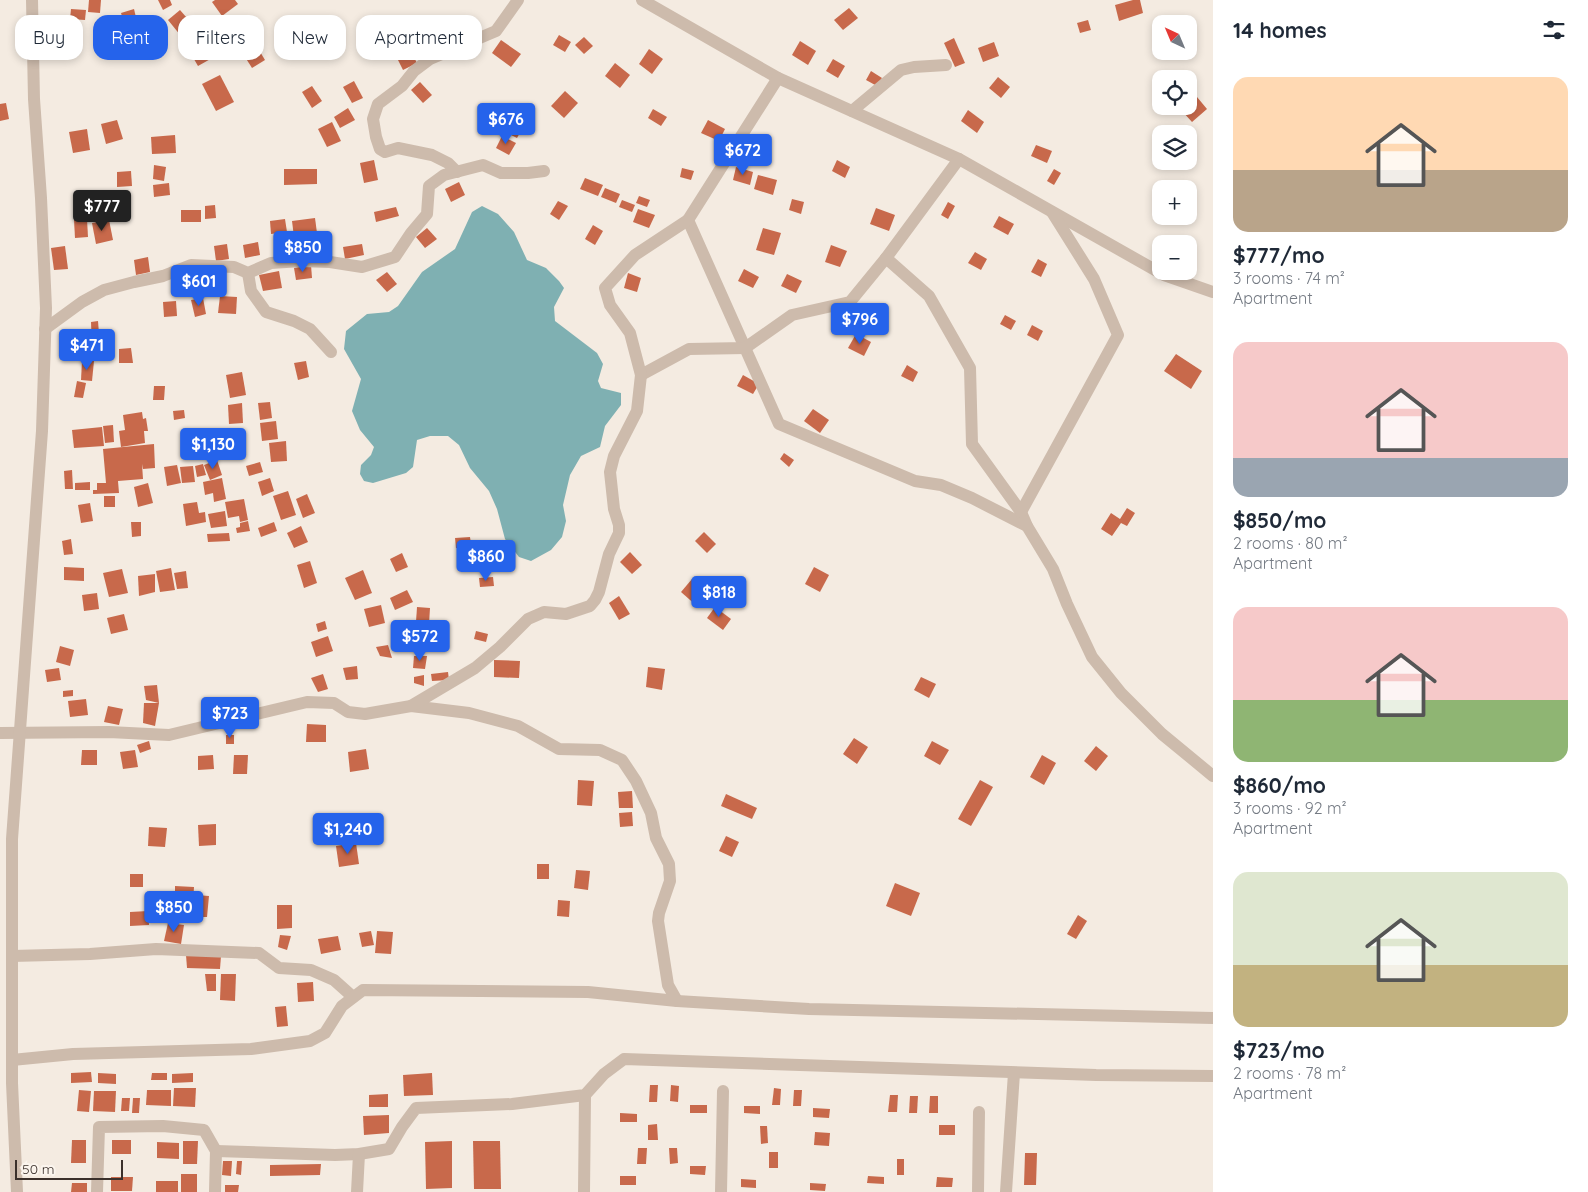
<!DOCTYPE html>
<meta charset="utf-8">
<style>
:root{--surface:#fff;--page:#f2f2f3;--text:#1f2937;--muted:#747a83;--accent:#2563eb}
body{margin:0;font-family:Quicksand,sans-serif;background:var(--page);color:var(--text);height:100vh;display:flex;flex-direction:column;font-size:19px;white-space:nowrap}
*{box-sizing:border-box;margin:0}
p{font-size:16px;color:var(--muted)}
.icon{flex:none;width:28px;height:28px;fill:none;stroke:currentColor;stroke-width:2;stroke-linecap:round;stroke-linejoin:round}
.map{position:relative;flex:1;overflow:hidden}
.sheet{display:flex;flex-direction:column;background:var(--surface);width:375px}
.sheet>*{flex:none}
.top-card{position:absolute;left:15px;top:15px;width:475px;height:45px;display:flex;gap:10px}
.needle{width:32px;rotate:316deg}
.fabs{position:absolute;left:1152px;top:15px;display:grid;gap:10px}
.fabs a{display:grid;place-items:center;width:45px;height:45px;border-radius:10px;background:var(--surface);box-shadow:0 2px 8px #0003;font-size:25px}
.scale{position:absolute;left:15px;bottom:12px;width:108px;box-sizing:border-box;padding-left:5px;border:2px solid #3b302b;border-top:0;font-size:14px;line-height:18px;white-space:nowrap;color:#3b302b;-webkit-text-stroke:4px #fbf5ee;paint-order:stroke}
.price{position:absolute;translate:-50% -42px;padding:0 11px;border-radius:5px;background:var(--accent);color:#fff;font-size:16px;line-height:32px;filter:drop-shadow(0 1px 2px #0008)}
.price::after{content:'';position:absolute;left:50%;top:30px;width:15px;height:11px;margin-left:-8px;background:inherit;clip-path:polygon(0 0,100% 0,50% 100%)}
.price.selected{background:#222;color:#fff}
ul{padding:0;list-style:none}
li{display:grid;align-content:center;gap:10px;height:265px;padding:0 20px}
li span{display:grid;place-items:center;height:155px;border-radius:15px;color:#555}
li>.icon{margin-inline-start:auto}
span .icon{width:90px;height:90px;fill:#fffc;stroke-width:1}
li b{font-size:21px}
h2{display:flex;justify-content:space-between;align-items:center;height:60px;padding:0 20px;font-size:21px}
.pill{padding:0 18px;border-radius:15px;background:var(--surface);box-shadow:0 2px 8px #0003;font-size:18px;line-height:45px}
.pill.selected{background:var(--accent);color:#fff}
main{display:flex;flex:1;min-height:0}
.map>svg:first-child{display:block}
.water{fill:#7fb0b2}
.building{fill:#c8694b}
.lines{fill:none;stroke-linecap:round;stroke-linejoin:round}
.street{stroke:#cdbbac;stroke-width:12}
</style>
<main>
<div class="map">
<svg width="1213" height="1192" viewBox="0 0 1213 1192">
<rect width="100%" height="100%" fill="#f4ebe1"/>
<polygon class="water" points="482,206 498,214 514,232 527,260 546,268 559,281 564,288 554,307 555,321 597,353 603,364 598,381 601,388 621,393 621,405 605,426 600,447 581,456 570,475 563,505 566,521 562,537 551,550 531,561 519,557 505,539 497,509 489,491 470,468 459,445 448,436 430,436 417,440 413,467 406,473 373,483 364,481 360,474 361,465 371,455 374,447 360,430 352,411 361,379 344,349 346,331 367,314 389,312 398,306 422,272 455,249 472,212"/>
<g class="building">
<polygon points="89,0 101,0 100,13 88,12"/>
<polygon points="158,0 170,0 172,5 163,10"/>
<polygon points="215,0 235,0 238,4 222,16 212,2"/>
<polygon points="1133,0 1140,0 1143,13 1119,21 1115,5"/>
<polygon points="849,8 858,18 843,30 834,20"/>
<polygon points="71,9 86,10 85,20 70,19"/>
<polygon points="134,9 138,26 126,30 121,13"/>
<polygon points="180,10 194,26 181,36 168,20"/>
<polygon points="393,16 399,31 388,36 382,22"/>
<polygon points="245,20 255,36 242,44 232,29"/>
<polygon points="1088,20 1091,30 1080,33 1077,23"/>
<polygon points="95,22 110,24 107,39 93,37"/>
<polygon points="559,35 571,42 565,52 553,45"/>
<polygon points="202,36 214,57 198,66 191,54 186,57 180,48"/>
<polygon points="584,37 593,46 584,54 575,45"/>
<polygon points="954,38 965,63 955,67 944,43"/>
<polygon points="253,40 265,60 252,68 240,49"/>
<polygon points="501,40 521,54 511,67 492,53"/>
<polygon points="800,41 816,51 808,65 792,55"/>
<polygon points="994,42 999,56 983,62 978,48"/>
<polygon points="409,48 417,63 403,70 396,56"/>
<polygon points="649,49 663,59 652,74 639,64"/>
<polygon points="833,59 845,66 838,78 826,71"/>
<polygon points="615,63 630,75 620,88 605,76"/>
<polygon points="871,71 882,78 877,86 866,80"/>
<polygon points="1189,73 1197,86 1190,91 1189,88 1189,79 1182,78"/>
<polygon points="220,75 234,102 216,111 202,84"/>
<polygon points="998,77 1010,87 1001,98 989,88"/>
<polygon points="354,81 363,98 352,103 343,87"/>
<polygon points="420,82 432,95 423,103 411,90"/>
<polygon points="312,86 322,101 312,108 302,92"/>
<polygon points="565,91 578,103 564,118 551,106"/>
<polygon points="1197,97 1207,109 1192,122 1182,111 1187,106 1189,106 1189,104"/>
<polygon points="6,103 9,119 0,121 0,104"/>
<polygon points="508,104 515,109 510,118 502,113"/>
<polygon points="348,108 355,120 340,128 334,117"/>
<polygon points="653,109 667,117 661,126 648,118"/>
<polygon points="968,110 984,122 977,133 961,121"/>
<polygon points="117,120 123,139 106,144 101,124"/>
<polygon points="708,120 725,129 719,141 701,133"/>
<polygon points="332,122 341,141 327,147 318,129"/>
<polygon points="510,123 522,129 517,138 505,132"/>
<polygon points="87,129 90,150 73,153 69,132"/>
<polygon points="175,135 176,153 152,154 151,137"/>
<polygon points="502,136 516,143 509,155 496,148"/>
<polygon points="1036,145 1052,151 1047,163 1031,156"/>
<polygon points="374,160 378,180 364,183 360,163"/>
<polygon points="837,160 850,167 845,178 832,171"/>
<polygon points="154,165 166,167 164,181 153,179"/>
<polygon points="736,167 753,172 750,185 733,180"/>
<polygon points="682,168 694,171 691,180 680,177"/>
<polygon points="284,169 317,169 317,184 284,185"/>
<polygon points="1054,169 1061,173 1054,185 1047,181"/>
<polygon points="131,171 132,186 117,187 117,172"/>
<polygon points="758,175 777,180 773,195 754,189"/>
<polygon points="585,178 603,185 598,196 580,189"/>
<polygon points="459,182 465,195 451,202 445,189"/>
<polygon points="169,183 170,195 154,197 153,185"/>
<polygon points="605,188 620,194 616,203 601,197"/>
<polygon points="639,196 650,200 647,207 636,203"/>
<polygon points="792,199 804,202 801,214 789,210"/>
<polygon points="622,200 635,205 632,212 619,207"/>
<polygon points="558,201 568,206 559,220 550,214"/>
<polygon points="948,202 955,206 948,219 941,215"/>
<polygon points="215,205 216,218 205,219 205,206"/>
<polygon points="396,207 399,216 376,222 374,212"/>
<polygon points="876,208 895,215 889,231 870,224"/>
<polygon points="638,209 655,215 649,228 633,222"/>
<rect x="181" y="210" width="20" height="12"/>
<polygon points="999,216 1014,224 1008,235 993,227"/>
<polygon points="315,218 317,233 294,237 292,221"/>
<polygon points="87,219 88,237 75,238 74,220"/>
<polygon points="285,219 287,232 271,234 270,221"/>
<polygon points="109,220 113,240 96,244 92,223"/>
<polygon points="593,225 603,231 595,245 585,239"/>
<polygon points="427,228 437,239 425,248 416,237"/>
<polygon points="763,228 781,233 774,255 756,250"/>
<polygon points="258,242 260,255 245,258 243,245"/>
<polygon points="227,244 229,259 216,261 214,246"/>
<polygon points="362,244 364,255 345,259 343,247"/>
<polygon points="831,245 847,251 840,267 825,262"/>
<polygon points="65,246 68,269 54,270 51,248"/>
<polygon points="975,252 987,259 981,270 968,263"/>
<polygon points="148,257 150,272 136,275 134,260"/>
<polygon points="1038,259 1047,264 1041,277 1031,272"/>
<polygon points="311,265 312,278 296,280 294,268"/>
<polygon points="744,269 759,277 753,288 738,281"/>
<polygon points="279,271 282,288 263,291 259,275"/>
<polygon points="387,272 397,284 387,292 376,280"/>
<polygon points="628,273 641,278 637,292 624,288"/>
<polygon points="787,274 802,281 796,293 781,286"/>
<polygon points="220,296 237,297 236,314 218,313"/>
<polygon points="203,298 206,314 195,317 191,300"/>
<polygon points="176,301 177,316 164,317 163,302"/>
<polygon points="1005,315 1016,321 1011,330 1000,324"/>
<polygon points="98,321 100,346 92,348 91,322"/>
<polygon points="1032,325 1043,331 1038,341 1027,335"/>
<polygon points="856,334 871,342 864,356 848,348"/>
<polygon points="131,348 133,363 119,363 119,349"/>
<polygon points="1176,354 1202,371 1191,389 1164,371"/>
<polygon points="82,361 94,361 92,381 81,380"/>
<polygon points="306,361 309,377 298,380 294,363"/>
<polygon points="907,365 918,372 913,382 901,376"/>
<polygon points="242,372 246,395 230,398 226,375"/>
<polygon points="743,375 759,384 753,394 737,386"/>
<polygon points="77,381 86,383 83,398 74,397"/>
<polygon points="154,386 165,386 164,400 153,400"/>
<polygon points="270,402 272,418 260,420 258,403"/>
<polygon points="242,403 243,423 229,424 228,405"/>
<polygon points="813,409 829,420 820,433 804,421"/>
<polygon points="184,410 185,418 174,420 173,411"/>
<polygon points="142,412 143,419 146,418 148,431 144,431 145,443 121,447 119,431 125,430 123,415"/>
<polygon points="276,421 278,439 262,441 260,423"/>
<polygon points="113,425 114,442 105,443 103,426"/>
<polygon points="102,427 104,446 74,448 72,430"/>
<polygon points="210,432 214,449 198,453 194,435"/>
<polygon points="286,441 287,461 271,462 269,443"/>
<polygon points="154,444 155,468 143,469 142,464 143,479 118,481 119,493 93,494 93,490 97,490 97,483 106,483 103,449"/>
<polygon points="784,453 794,460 789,467 780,459"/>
<polygon points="217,460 222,475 210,480 204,465"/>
<polygon points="260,462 263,472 249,476 246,466"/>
<polygon points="203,464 206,475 197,477 195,466"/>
<polygon points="177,465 181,483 167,486 164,467"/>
<polygon points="193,466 195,482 182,483 180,467"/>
<polygon points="72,470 73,489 65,489 64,471"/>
<polygon points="222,478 226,499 214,502 213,493 205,495 203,482"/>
<polygon points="270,478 274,491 262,496 258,482"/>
<polygon points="90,482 90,490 75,490 75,483"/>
<polygon points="148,483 153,503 138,507 134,487"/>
<polygon points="288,491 296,515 281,520 273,496"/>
<polygon points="307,494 315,513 303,518 296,499"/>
<rect x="104" y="496" width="11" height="11"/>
<polygon points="244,499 248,520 240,522 239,516 228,518 225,502"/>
<polygon points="197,502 199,513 205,512 206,522 186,526 183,504"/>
<polygon points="90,503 93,521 81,523 78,505"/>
<polygon points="1127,508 1135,513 1127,526 1121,523 1112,536 1101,529 1111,513 1120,519"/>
<polygon points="225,511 227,526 211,528 208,514"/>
<polygon points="248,521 250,531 237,533 236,528 240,527 240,523"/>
<polygon points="131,522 141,522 141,536 132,537"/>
<polygon points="274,522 277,531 261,537 258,528"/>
<polygon points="301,526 308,542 294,548 287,533"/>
<polygon points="704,532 716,544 707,553 695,541"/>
<polygon points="229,533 230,541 208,542 207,534"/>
<polygon points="470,537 472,550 456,548 455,538"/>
<polygon points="71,539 73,554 64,555 62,541"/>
<polygon points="484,549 488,561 474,562 472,550"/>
<polygon points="630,552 642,565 632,574 620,562"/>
<polygon points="402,553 408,567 396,572 390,559"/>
<polygon points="310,561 317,583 304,588 297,565"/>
<polygon points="64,567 84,568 84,581 64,580"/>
<polygon points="814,567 829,575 820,592 805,584"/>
<polygon points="171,568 175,590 160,592 156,571"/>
<polygon points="122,569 128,593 109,597 103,573"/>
<polygon points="363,570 372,593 355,600 345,578"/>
<polygon points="186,571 188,588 177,589 174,573"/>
<polygon points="155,574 155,592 139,596 138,576"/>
<polygon points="493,577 494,586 480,587 479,578"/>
<polygon points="692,579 709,594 698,607 681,592"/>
<polygon points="407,590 413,602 395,610 390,598"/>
<polygon points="97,593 99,609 84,611 82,595"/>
<polygon points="619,596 630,614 619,620 609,603"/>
<polygon points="381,605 385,623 369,627 364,609"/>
<polygon points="417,607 430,608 429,624 416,622"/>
<polygon points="715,607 731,619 723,630 707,618"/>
<polygon points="124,614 128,630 111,634 107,618"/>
<polygon points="325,621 327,629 318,632 316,624"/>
<polygon points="415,630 424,631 424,642 414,642"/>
<polygon points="476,631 488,634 486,642 474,639"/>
<polygon points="328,636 333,651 316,657 311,642"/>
<polygon points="388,645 392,658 380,656 376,647"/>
<polygon points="60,646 74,650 70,666 56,662"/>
<polygon points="414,656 427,656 425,669 413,668"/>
<polygon points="494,660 520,661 519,678 494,677"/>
<polygon points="357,666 358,679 346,680 343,668"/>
<polygon points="648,667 665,669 662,690 646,687"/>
<polygon points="59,668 61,680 47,682 45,670"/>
<polygon points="448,672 449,680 432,681 431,674"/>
<polygon points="323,674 328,689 318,692 311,678"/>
<polygon points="424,675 424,686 414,683 414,677"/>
<polygon points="921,677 936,684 929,698 914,690"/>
<polygon points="157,685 159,703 146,700 144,686"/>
<polygon points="73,690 73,696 63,697 63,691"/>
<polygon points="86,699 88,715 70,717 68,701"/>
<polygon points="144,703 159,703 155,726 143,723"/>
<polygon points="108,706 123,709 119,725 104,722"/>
<polygon points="307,724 326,725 326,742 306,742"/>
<rect x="226" y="735" width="8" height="9"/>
<polygon points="854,738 868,747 857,764 843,754"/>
<polygon points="149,741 151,749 140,753 137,745"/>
<polygon points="932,741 949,750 940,765 924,756"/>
<polygon points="1096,746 1108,756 1096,771 1084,761"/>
<polygon points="366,749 369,769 350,772 348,752"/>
<polygon points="82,750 97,750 97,765 81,765"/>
<polygon points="135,750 138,767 123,769 120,752"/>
<polygon points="213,755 214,769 198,770 198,756"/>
<polygon points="234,755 248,755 247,774 233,774"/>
<polygon points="1042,755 1056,763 1044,785 1030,777"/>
<polygon points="578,780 594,781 592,806 577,805"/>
<polygon points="980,780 993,787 971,826 958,819"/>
<polygon points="632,791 633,808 619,808 618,792"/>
<polygon points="726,794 757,808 752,819 721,806"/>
<polygon points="632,812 633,826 620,827 619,813"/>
<polygon points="216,824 216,845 199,846 198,825"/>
<polygon points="149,827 167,828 165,847 148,846"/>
<polygon points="726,836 739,842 732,857 719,851"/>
<polygon points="356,843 359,864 339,867 336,846"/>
<rect x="537" y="864" width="12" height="15"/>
<polygon points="576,870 590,871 588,890 574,888"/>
<rect x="130" y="874" width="13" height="13"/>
<polygon points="895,883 920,893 911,916 886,906"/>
<polygon points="175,886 194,887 193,903 175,902"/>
<polygon points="196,895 209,896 207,917 195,917"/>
<polygon points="558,900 570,901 569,917 557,916"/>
<polygon points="277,905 292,905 292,928 277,929"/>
<polygon points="148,911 149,925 130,926 130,912"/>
<polygon points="1078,915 1087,921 1076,939 1067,934"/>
<polygon points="168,923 184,925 181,944 164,941"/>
<polygon points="371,931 374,945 362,947 359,933"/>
<polygon points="377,931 393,932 391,954 375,953"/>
<polygon points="280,935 291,936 287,950 278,947"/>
<polygon points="338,936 341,950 321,954 318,939"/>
<polygon points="186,955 221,956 220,969 187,968"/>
<polygon points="205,974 216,974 216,991 207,991"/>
<polygon points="221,974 236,974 235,1001 220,1000"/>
<polygon points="313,982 314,1001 298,1002 297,983"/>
<polygon points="286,1006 288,1026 277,1027 275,1007"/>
<polygon points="91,1072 92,1082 71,1083 71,1073"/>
<polygon points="98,1073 116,1074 116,1084 98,1083"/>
<polygon points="152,1073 167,1073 167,1080 151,1080"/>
<polygon points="193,1073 193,1082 172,1083 172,1074"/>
<polygon points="432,1073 433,1095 404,1096 403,1075"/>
<polygon points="650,1085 658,1085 657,1102 649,1102"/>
<polygon points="671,1085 679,1086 678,1102 670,1101"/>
<polygon points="174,1088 196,1088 195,1107 173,1106"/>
<polygon points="774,1088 781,1089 780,1105 772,1105"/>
<polygon points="79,1090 91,1091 89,1112 77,1111"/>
<polygon points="147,1090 171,1090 171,1106 146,1105"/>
<polygon points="794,1090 802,1090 801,1106 793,1106"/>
<polygon points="94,1091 116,1091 115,1112 93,1111"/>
<polygon points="388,1094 388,1107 369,1107 369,1095"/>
<polygon points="890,1095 898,1095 897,1112 888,1112"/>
<polygon points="910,1096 918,1096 917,1113 909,1113"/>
<polygon points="930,1096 938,1096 938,1113 929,1113"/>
<polygon points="122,1098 130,1098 129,1111 121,1111"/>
<polygon points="133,1098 140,1098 139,1113 132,1113"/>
<rect x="690" y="1105" width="17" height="8"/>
<polygon points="744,1106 760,1106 760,1114 744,1113"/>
<polygon points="813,1108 830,1109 829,1118 813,1117"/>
<polygon points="620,1113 637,1114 637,1122 620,1122"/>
<polygon points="389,1115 389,1133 364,1135 363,1116"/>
<polygon points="657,1124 658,1140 648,1140 648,1125"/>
<rect x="939" y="1125" width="16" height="10"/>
<polygon points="760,1126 767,1126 768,1143 761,1144"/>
<polygon points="815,1132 830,1133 829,1146 814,1145"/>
<polygon points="72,1140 86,1140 86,1163 71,1163"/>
<rect x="112" y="1140" width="19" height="14"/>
<polygon points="183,1141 198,1141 197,1164 183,1164"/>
<polygon points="452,1141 452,1188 426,1189 425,1142"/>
<polygon points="473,1141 500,1141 501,1189 474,1189"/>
<polygon points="157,1142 179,1143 179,1159 157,1158"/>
<polygon points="638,1148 647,1148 646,1164 637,1164"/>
<polygon points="669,1148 677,1148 678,1163 670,1164"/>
<rect x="769" y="1152" width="9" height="16"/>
<polygon points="1025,1153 1037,1153 1036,1185 1024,1185"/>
<rect x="897" y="1159" width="7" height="16"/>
<polygon points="223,1161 232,1161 231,1176 222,1175"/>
<polygon points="237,1161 242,1161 241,1175 236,1174"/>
<polygon points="321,1164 320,1175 270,1176 270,1165"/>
<polygon points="690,1166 706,1166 705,1175 690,1174"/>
<rect x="181" y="1174" width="16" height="18"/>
<rect x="620" y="1176" width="16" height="9"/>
<polygon points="868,1176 884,1177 884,1184 867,1183"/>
<polygon points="111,1177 133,1177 132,1191 111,1191"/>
<polygon points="937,1177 953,1178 952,1187 936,1187"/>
<polygon points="741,1179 756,1180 756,1188 741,1187"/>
<rect x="156" y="1181" width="22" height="11"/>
<polygon points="72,1183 87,1183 87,1192 71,1192"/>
<polygon points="810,1183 826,1184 825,1191 810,1190"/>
<polygon points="225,1185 239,1185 238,1192 225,1192"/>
</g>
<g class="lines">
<g class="street">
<polyline points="642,0 778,78 959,159 1164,275 1213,292"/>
<polyline points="852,111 901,70 914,67 946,65"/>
<polyline points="457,172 448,163 432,155 398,148 385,152 380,149 376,137 373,119 378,104 402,86 414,71 430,59 496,31 518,0"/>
<polyline points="688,220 779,424 915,481 941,485 972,498 1027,526"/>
<polyline points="886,258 929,296 970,368 972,444 1021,512 1027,526 1053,569 1067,604 1092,657 1121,693 1162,734 1213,776"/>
<polyline points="248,273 251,291 266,312 294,321 310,329 331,352"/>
<polyline points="45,329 82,302 104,290 134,282 163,276 191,265 234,267 248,273 271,263 301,261 330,262 362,267 395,257 411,233 427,214 429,186 444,175 483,165 501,173 528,173 544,171"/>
<polyline points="641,375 689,349 745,348 792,315 850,302 886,258 959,159"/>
<polyline points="1021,512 1118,335 1094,279 1052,212"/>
<polyline points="411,706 469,713 518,726 559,749 600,750 622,760 636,781 651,813 656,838 669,864 670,881 659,913 658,921 668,985 677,1001"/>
<polyline points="0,733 109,732 169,735 307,702 334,703 348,712 365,714 411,706 475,668 500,647 528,619 544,612 566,614 590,606 595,600 599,592 609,554 619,533 619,525 614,509 610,472 614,456 637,411 641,375 630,333 610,305 605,288 635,255 688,220 778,78"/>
<polyline points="12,956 90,954 156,949 259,953 279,968 311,970 334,980 353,997"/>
<polyline points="12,1060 73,1054 251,1049 310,1041 325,1033 342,1006 363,990 588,992 677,1001 809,1009 1213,1018"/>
<polyline points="216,1151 335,1155 359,1154 389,1149 402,1127 416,1108 512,1104 585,1095 604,1074 624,1059 1096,1075 1213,1076"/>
<polyline points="17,1192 12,1083 12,839 42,431 46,308 41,198 34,99 32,0"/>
<polyline points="97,1192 99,1127 163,1126 204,1130 216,1151 215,1192"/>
<polyline points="357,1192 359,1154"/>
<polyline points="584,1192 585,1095"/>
<polyline points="721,1192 723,1091"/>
<polyline points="978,1192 979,1112"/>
<polyline points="1006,1192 1014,1073"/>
</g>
</g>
</svg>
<div class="fabs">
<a><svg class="needle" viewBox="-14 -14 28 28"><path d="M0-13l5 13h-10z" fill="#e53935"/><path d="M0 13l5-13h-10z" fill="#747a83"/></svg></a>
<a><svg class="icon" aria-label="locate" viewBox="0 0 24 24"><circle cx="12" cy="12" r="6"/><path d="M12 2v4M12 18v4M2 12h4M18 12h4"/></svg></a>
<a><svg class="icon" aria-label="layers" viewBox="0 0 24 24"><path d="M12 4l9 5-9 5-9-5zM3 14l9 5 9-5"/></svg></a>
<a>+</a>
<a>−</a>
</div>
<div class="scale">50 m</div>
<b class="price" style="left:506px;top:145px">$676</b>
<b class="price" style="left:743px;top:176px">$672</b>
<b class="price selected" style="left:102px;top:232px">$777</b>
<b class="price" style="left:303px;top:273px">$850</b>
<b class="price" style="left:199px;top:307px">$601</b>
<b class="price" style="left:860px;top:345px">$796</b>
<b class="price" style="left:87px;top:371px">$471</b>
<b class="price" style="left:213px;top:470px">$1,130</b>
<b class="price" style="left:486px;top:582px">$860</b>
<b class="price" style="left:719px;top:618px">$818</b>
<b class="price" style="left:420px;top:662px">$572</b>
<b class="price" style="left:230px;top:739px">$723</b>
<b class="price" style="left:348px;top:855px">$1,240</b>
<b class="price" style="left:174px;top:933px">$850</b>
<div class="top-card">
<a class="pill">Buy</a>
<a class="pill selected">Rent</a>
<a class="pill">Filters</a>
<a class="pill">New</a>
<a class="pill">Apartment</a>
</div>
</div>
<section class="sheet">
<h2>14 homes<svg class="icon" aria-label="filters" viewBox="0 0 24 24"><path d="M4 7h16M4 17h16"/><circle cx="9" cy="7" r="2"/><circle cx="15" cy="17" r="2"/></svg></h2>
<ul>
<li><span style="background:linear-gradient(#ffd9b3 60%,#b9a48a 0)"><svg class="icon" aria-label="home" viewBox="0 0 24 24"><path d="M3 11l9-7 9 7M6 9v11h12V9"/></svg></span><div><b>$777/mo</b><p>3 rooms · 74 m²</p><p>Apartment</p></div></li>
<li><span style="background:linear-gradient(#f6c9c9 75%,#9aa5b1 0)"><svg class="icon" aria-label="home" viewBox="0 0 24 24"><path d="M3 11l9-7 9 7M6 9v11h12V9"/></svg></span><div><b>$850/mo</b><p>2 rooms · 80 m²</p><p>Apartment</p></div></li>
<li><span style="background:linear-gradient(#f6c9c9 60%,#8fb573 0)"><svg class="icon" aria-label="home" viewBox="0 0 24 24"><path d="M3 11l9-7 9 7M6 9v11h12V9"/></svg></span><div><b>$860/mo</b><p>3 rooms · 92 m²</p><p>Apartment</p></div></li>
<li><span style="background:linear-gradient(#dfe7d0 60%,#c2b280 0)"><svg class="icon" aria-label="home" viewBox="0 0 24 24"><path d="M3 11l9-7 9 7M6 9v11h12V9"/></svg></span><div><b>$723/mo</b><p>2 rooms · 78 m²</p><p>Apartment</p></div></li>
</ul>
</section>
</main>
